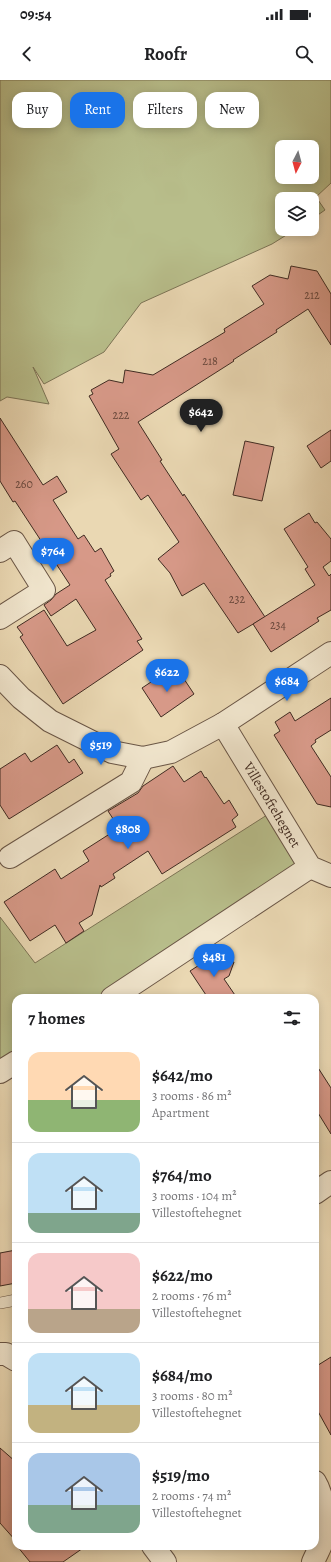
<!DOCTYPE html>
<meta charset="utf-8">
<style>
:root{--surface:#fff;--page:#f6f6f6;--text:#202124;--muted:#757577;--line:#e0e0e0;--accent:#1a73e8}
body{margin:0;font-family:Alegreya,serif;background:var(--page);color:var(--text);height:100vh;display:flex;flex-direction:column;font-size:15px;white-space:nowrap}
*{box-sizing:border-box;margin:0}
p{font-size:13px;color:var(--muted)}
.icon{flex:none;width:22px;height:22px;fill:none;stroke:currentColor;stroke-width:2;stroke-linecap:round;stroke-linejoin:round}
.map{position:relative;flex:1;overflow:hidden}
.drawer{position:absolute;left:12px;top:914px;width:307px;height:556px;display:flex;flex-direction:column;background:var(--surface);border-radius:12px;box-shadow:0 2px 10px #0003}
.drawer>*{flex:none}
.guide{position:absolute;left:12px;top:12px;width:307px;height:36px;display:flex;gap:8px}
.needle{width:26px;rotate:186deg}
.fabs{position:absolute;left:275px;top:60px;display:grid;gap:8px}
.fabs a{display:grid;place-items:center;width:44px;height:44px;border-radius:8px;background:var(--surface);box-shadow:0 2px 10px #0003;font-size:20px}
.price{position:absolute;translate:-50% -34px;padding:0 9px;border-radius:14px;background:var(--accent);color:#fff;font-size:13px;line-height:26px;filter:drop-shadow(0 1px 2px #0008)}
.price::after{content:'';position:absolute;left:50%;top:24px;width:12px;height:9px;margin-left:-6px;background:inherit;clip-path:polygon(0 0,100% 0,50% 100%)}
.price.current{background:#222;color:#fff}
ul{padding:0;list-style:none}
li{display:flex;align-items:center;gap:12px;height:100px;padding:0 16px}
li+li{border-top:1px solid var(--line)}
li span{display:grid;place-items:center;flex:none;width:112px;height:80px;border-radius:12px;color:#555}
li>.icon{margin-inline-start:auto}
span .icon{width:48px;height:48px;fill:#fffc;stroke-width:1}
li b{font-size:17px}
h2{display:flex;justify-content:space-between;align-items:center;height:48px;padding:0 16px;font-size:17px}
.pill{padding:0 14px;border-radius:12px;background:var(--surface);box-shadow:0 2px 10px #0003;font-size:14px;line-height:36px}
.pill.current{background:var(--accent);color:#fff}
.status{display:flex;justify-content:space-between;align-items:center;height:28px;padding:0 20px;background:var(--surface);direction:ltr}
.status svg{height:11px;fill:currentColor}
header{display:flex;justify-content:space-between;align-items:center;height:52px;padding:0 16px;background:var(--surface);font-size:18px;font-weight:600}
.map>svg:first-child{display:block}
.green{fill:#b8be8b;stroke:#7c7456;fill-rule:evenodd}
.building{fill:#d79988;stroke:#402b22}
.lines{fill:none;stroke-linecap:round;stroke-linejoin:round}
.service-casing{stroke:#6a5646;stroke-width:12}
.minor-casing{stroke:#6a5646;stroke-width:24}
.service{stroke:#f1e6ce;stroke-width:11}
.minor{stroke:#f1e6ce;stroke-width:22}
.labels{text-anchor:middle;dominant-baseline:central;stroke-width:3;stroke-linejoin:round;paint-order:stroke}
.number-label{font-size:12px;fill:#66463c}
.street-label{font-size:14px;fill:#402b22;stroke:#f1e6ce}
</style>
<div class="status"><b>09:54</b><svg viewBox="0 0 49 12"><path d="M0 12V9h3v3zM5 12V6h3v6zM10 12V3h3v9zM15 12V0h3v12zM26 1h20v11H26zM47 4h2v5h-2z"/></svg></div>
<header><svg class="icon" aria-label="back" viewBox="0 0 24 24"><path d="M15 5l-7 7 7 7"/></svg>Roofr<svg class="icon" aria-label="search" viewBox="0 0 24 24"><circle cx="10" cy="10" r="6"/><path d="M15 15l6 6"/></svg></header>
<div class="map">
<svg width="331" height="1482" viewBox="0 0 331 1482">
<rect width="100%" height="100%" fill="#ead8b3"/>
<filter id="stains"><feTurbulence type="fractalNoise" baseFrequency=".005" numOctaves="4"/><feColorMatrix values="0 0 0 0 .2 0 0 0 0 .09 0 0 0 0 .02 0 0 0 .5 -.17"/></filter>
<radialGradient id="worn" r=".72"><stop offset=".6" stop-color="#630" stop-opacity="0"/><stop offset="1" stop-color="#630" stop-opacity=".3"/></radialGradient>
<g class="green">
<path d="M0 0H331V103L316 117 325 130 312 139V119H282V149H296L272 164 141 223 104 272 44 304 33 287 49 324 7 317 0 321ZM282 67H312V97H282Z"/>
<polygon points="267,735 300,787 98,918 16,918 16,971 0,981 0,837 35,883"/>
</g>
<g class="building">
<polygon points="291,186 317,191 331,214 331,265 308,229 276,250 277,252 233,280 234,281 138,342 162,380 160,381 183,416 184,414 265,537 238,553 204,503 182,516 170,493 158,479 179,462 148,415 141,420 111,374 119,369 89,316 93,314 91,310 109,300 123,303 125,290 153,295 225,252 224,249 264,224 252,206 270,195 288,199"/>
<polygon points="0,338 43,405 57,396 67,412 53,420 78,459 84,455 95,472 101,468 114,491 110,494 111,496 105,500 142,559 137,561 143,570 63,624 20,557 23,555 17,547 44,530 67,566 96,550 76,519 51,536 44,525 51,520 56,514 70,505 15,421 13,422 0,401"/>
<polygon points="331,350 331,381 321,388 307,366"/>
<polygon points="245,361 274,367 262,421 233,415"/>
<polygon points="309,433 315,443 317,442 331,459 331,481 323,487 329,496 331,494 331,530 317,538 319,541 271,572 253,544 315,505 305,489 308,487 284,449"/>
<polygon points="169,590 177,603 184,599 194,614 161,637 142,608"/>
<polygon points="331,618 331,650 315,660 316,662 311,666 331,697 331,727 317,724 274,655 280,651 275,642 290,632 295,641"/>
<polygon points="57,665 69,683 74,679 83,693 9,739 0,725 0,689 25,673 31,682"/>
<polygon points="173,686 184,702 201,691 205,698 206,697 224,724 229,720 238,735 232,740 236,747 162,794 148,771 113,794 115,798 101,807 100,805 92,835 79,843 84,851 66,863 55,845 30,861 4,822 55,789 61,799 89,781 83,771 119,748 108,731 138,713 143,706"/>
<polygon points="218,873 224,881 234,882 229,896 224,899 237,918 208,918 190,891"/>
<polygon points="315,983 331,1008 331,1054 315,1028"/>
<polygon points="16,1170 16,1203 0,1206 0,1173"/>
<polygon points="331,1277 331,1355 315,1326 315,1287"/>
<polygon points="0,1368 16,1382 16,1461 0,1443"/>
<polygon points="17,1466 86,1466 63,1482 30,1482"/>
</g>
<g class="lines">
<g class="service-casing">
<polyline id="service" points="0,1223 16,1220"/>
</g>
<g class="minor-casing">
<g id="minor">
<polyline points="0,471 14,462 44,510 0,538"/>
<polyline points="0,596 21,618 50,641 112,672 143,678 171,672 223,644 331,573"/>
<polyline points="223,644 310,787 331,796"/>
<polyline points="10,777 131,702 143,678"/>
<polyline points="112,918 310,787"/>
<polyline points="0,992 16,982"/>
<polyline points="315,1113 331,1102"/>
<polyline points="0,1274 6,1274 16,1280"/>
<polyline points="153,1466 165,1482"/>
<path d="M313 1482C316 1475 320 1468 322 1462 327 1444 324 1417 315 1402"/>
</g>
</g>
<use href="#service" class="service"/>
<use href="#minor" class="minor"/>
</g>
<g class="labels">
<g class="number-label">
<text x="312" y="215">212</text>
<text x="210" y="281">218</text>
<text x="121" y="335">222</text>
<text x="24" y="404">260</text>
<text x="237" y="519">232</text>
<text x="278" y="545">234</text>
</g>
<g class="street-label">
<text transform="translate(272 725) rotate(59)">Villestoftehegnet</text>
</g>
</g>
<rect width="100%" height="100%" filter="url(#stains)"/>
<rect width="100%" height="100%" fill="url(#worn)"/>
</svg>
<div class="fabs">
<a><svg class="needle" viewBox="-14 -14 28 28"><path d="M0-13l5 13h-10z" fill="#e53935"/><path d="M0 13l5-13h-10z" fill="#757577"/></svg></a>
<a><svg class="icon" aria-label="layers" viewBox="0 0 24 24"><path d="M12 4l9 5-9 5-9-5zM3 14l9 5 9-5"/></svg></a>
</div>
<b class="price current" style="left:201px;top:353px">$642</b>
<b class="price" style="left:53px;top:492px">$764</b>
<b class="price" style="left:167px;top:613px">$622</b>
<b class="price" style="left:287px;top:622px">$684</b>
<b class="price" style="left:101px;top:686px">$519</b>
<b class="price" style="left:128px;top:770px">$808</b>
<b class="price" style="left:214px;top:898px">$481</b>
<div class="guide">
<a class="pill">Buy</a>
<a class="pill current">Rent</a>
<a class="pill">Filters</a>
<a class="pill">New</a>
</div>
<section class="drawer">
<h2>7 homes<svg class="icon" aria-label="filters" viewBox="0 0 24 24"><path d="M4 7h16M4 17h16"/><circle cx="9" cy="7" r="2"/><circle cx="15" cy="17" r="2"/></svg></h2>
<ul>
<li><span style="background:linear-gradient(#ffd9b3 60%,#8fb573 0)"><svg class="icon" aria-label="home" viewBox="0 0 24 24"><path d="M3 11l9-7 9 7M6 9v11h12V9"/></svg></span><div><b>$642/mo</b><p>3 rooms · 86 m²</p><p>Apartment</p></div></li>
<li><span style="background:linear-gradient(#bfe0f5 75%,#7fa58c 0)"><svg class="icon" aria-label="home" viewBox="0 0 24 24"><path d="M3 11l9-7 9 7M6 9v11h12V9"/></svg></span><div><b>$764/mo</b><p>3 rooms · 104 m²</p><p>Villestoftehegnet</p></div></li>
<li><span style="background:linear-gradient(#f6c9c9 70%,#b9a48a 0)"><svg class="icon" aria-label="home" viewBox="0 0 24 24"><path d="M3 11l9-7 9 7M6 9v11h12V9"/></svg></span><div><b>$622/mo</b><p>2 rooms · 76 m²</p><p>Villestoftehegnet</p></div></li>
<li><span style="background:linear-gradient(#bfe0f5 65%,#c2b280 0)"><svg class="icon" aria-label="home" viewBox="0 0 24 24"><path d="M3 11l9-7 9 7M6 9v11h12V9"/></svg></span><div><b>$684/mo</b><p>3 rooms · 80 m²</p><p>Villestoftehegnet</p></div></li>
<li><span style="background:linear-gradient(#a9c7e8 65%,#7fa58c 0)"><svg class="icon" aria-label="home" viewBox="0 0 24 24"><path d="M3 11l9-7 9 7M6 9v11h12V9"/></svg></span><div><b>$519/mo</b><p>2 rooms · 74 m²</p><p>Villestoftehegnet</p></div></li>
</ul>
</section>
</div>
